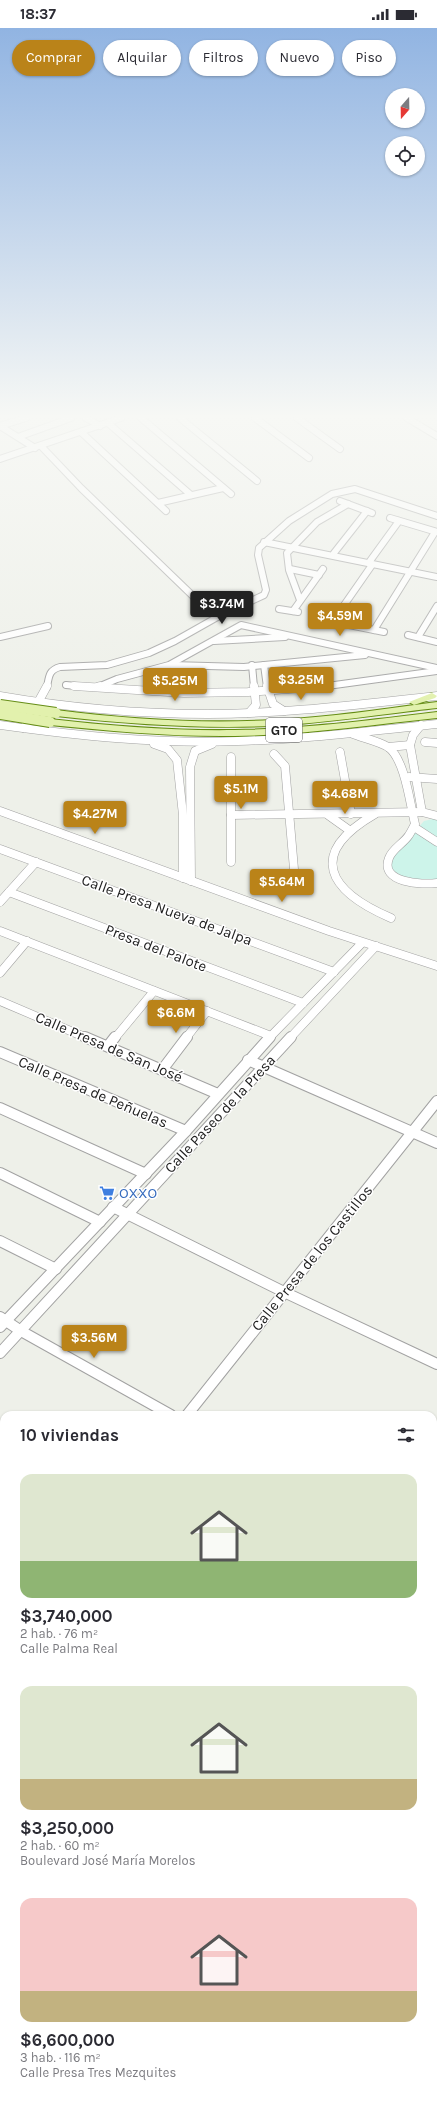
<!DOCTYPE html>
<html lang="es">
<meta charset="utf-8">
<style>
:root{--surface:#fff;--page:#f2f2f3;--text:#2b2b33;--muted:#7c7c81;--accent:#ba8319}
body{margin:0;font-family:Karla,sans-serif;background:var(--page);color:var(--text);height:100vh;display:flex;flex-direction:column;font-size:15px;white-space:nowrap}
*{box-sizing:border-box;margin:0}
p{font-size:13px;color:var(--muted)}
.icon{flex:none;width:22px;height:22px;fill:none;stroke:currentColor;stroke-width:2;stroke-linecap:round;stroke-linejoin:round}
.map{position:relative;flex:1;overflow:hidden}
.drawer{position:absolute;left:0px;top:1383px;width:437px;height:692px;display:flex;flex-direction:column;background:var(--surface);border-radius:12px 12px 0 0;box-shadow:0 1px 3px #0004}
.drawer>*{flex:none}
.banner{position:absolute;left:12px;top:12px;width:413px;height:36px;display:flex;gap:8px}
.needle{width:26px;rotate:200deg}
.tools{position:absolute;left:385px;top:60px;display:grid;gap:8px}
.tools a{display:grid;place-items:center;width:40px;height:40px;border-radius:50%;background:var(--surface);box-shadow:0 1px 3px #0004;font-size:20px}
.price{position:absolute;translate:-50% -34px;padding:0 9px;border-radius:4px;background:var(--accent);color:#fff;font-size:13px;line-height:26px;filter:drop-shadow(0 1px 2px #0008)}
.price::after{content:'';position:absolute;left:50%;top:24px;width:12px;height:9px;margin-left:-6px;background:inherit;clip-path:polygon(0 0,100% 0,50% 100%)}
.price.current{background:#222;color:#fff}
ul{padding:0;list-style:none}
li{display:grid;align-content:center;gap:8px;height:212px;padding:0 20px}
li span{display:grid;place-items:center;height:124px;border-radius:12px;color:#555}
li>.icon{margin-inline-start:auto}
span .icon{width:72px;height:72px;fill:#fffc;stroke-width:1}
li b{font-size:17px}
h2{display:flex;justify-content:space-between;align-items:center;height:48px;padding:0 20px;font-size:17px}
.chip{padding:0 14px;border-radius:18px;background:var(--surface);box-shadow:0 1px 3px #0004;font-size:14px;line-height:36px}
.chip.current{background:var(--accent);color:#fff}
.status{display:flex;justify-content:space-between;align-items:center;height:28px;padding:0 20px;background:var(--surface);direction:ltr}
.status svg{height:11px;fill:currentColor}
.map>svg:first-child{display:block}
.park{fill:#cdf4ea}
.lines{fill:none;stroke-linecap:round;stroke-linejoin:round}
.minor-far3-casing{stroke:#a2a2a2;stroke-width:8}
.minor-far2-casing{stroke:#a2a2a2;stroke-width:9}
.minor-far1-casing{stroke:#a2a2a2;stroke-width:12}
.minor-casing{stroke:#a2a2a2;stroke-width:16}
.major-casing{stroke:#648c13;stroke-width:2}
.minor-far3{stroke:#fff;stroke-width:6}
.minor-far2{stroke:#fff;stroke-width:8}
.minor-far1{stroke:#fff;stroke-width:10}
.minor{stroke:#fff;stroke-width:14}
.major{fill:#e2f1ad;fill-rule:evenodd}
.major-bridge-casing{stroke:#648c13;stroke-width:12;stroke-linecap:butt}
.major-bridge{stroke:#e2f1ad;stroke-width:10}
.labels{text-anchor:middle;dominant-baseline:central;stroke-width:3;stroke-linejoin:round;paint-order:stroke}
.shield{fill:#fff;stroke:#646464;stroke-width:1}
.shield-label{font-size:14px;font-weight:bold;fill:#212121}
.street-label{font-size:15px;fill:#212121;stroke:#fff}
.shop-label{font-size:15px;fill:#366cbe;stroke:#fff;text-anchor:start}
</style>
<div class="status"><b>18:37</b><svg viewBox="0 0 49 12"><path d="M0 12V9h3v3zM5 12V6h3v6zM10 12V3h3v9zM15 12V0h3v12zM26 1h20v11H26zM47 4h2v5h-2z"/></svg></div>
<div class="map">
<svg width="437" height="2075" viewBox="0 0 437 2075">
<rect width="100%" height="100%" fill="#eef0e9"/>
<g class="park">
<path d="M437 790V851C419 856 405 853 391 840V831L424 793Z"/>
<polygon points="437,1854 437,2075 314,2075 316,2071 433,2071 433,1861"/>
</g>
<g class="lines">
<g class="minor-far3-casing">
<g id="minor-far3">
<polyline points="86,390 100,398"/>
<polyline points="141,390 231,466"/>
<polyline points="180,390 257,453"/>
<polyline points="255,390 309,430"/>
<polyline points="297,390 340,421"/>
<polyline points="407,390 437,408"/>
<polyline points="108,395 191,467"/>
<polyline points="0,398 35,420"/>
<polyline points="0,398 26,390"/>
<polyline points="81,404 166,483"/>
<polyline points="18,409 71,390"/>
<polyline points="41,418 81,460 194,569"/>
<polyline points="0,431 121,390"/>
<polyline points="340,473 372,485"/>
<polyline points="158,475 223,460"/>
<polyline points="390,490 437,504"/>
<polyline points="264,514 437,549"/>
<polyline points="334,525 367,483"/>
<polyline points="370,533 399,493"/>
<polyline points="290,541 319,547"/>
<polyline points="300,572 289,542 287,525 317,494 348,476"/>
<polyline points="279,581 298,584"/>
<polyline points="293,583 323,541"/>
<polyline points="319,591 384,604"/>
<polyline points="333,593 372,537"/>
<polyline points="374,602 435,504"/>
<polyline points="408,607 437,614"/>
<polyline points="0,609 48,598"/>
<polyline points="418,609 437,578"/>
<polyline points="214,613 285,609"/>
<polyline points="171,637 244,639 365,627"/>
<polyline points="252,637 254,659"/>
<polyline points="264,637 267,659"/>
<polyline points="66,657 87,659"/>
<path d="M47 659C49 648 49 642 60 639L107 637 149 625 175 613 221 587 264 567 266 562 258 527 259 520 289 493 332 466 355 461 437 488"/>
<polyline points="98,659 117,651 169,637 241,597 437,640"/>
<polyline points="320,659 437,643"/>
</g>
</g>
<g class="minor-far2-casing">
<g id="minor-far2">
<polyline points="74,658 184,665 248,664 330,658"/>
<polyline points="267,658 273,676 284,683"/>
<polyline points="97,659 100,658"/>
<path d="M0 668C69 680 138 686 208 686 284 686 361 676 437 668"/>
<polyline points="249,685 256,677 254,658"/>
<path d="M0 697C79 708 158 716 238 713 305 711 371 703 437 696"/>
<polyline points="421,697 413,707 410,717 422,784"/>
<polyline points="24,700 47,658"/>
<path d="M353 706C363 710 378 713 388 719 405 731 410 776 415 796 413 800 411 804 409 807 404 815 392 821 389 830 379 855 422 857 437 855"/>
<polyline points="425,714 437,715"/>
<polyline points="154,716 168,721 177,732 183,787 183,850"/>
<polyline points="388,719 410,717"/>
<polyline points="340,724 351,786"/>
<polyline points="274,726 285,738 294,841 290,854"/>
<polyline points="231,729 231,834"/>
<polyline points="409,749 437,751"/>
<polyline points="0,783 329,903 437,938"/>
<path d="M375 786C306 826 328 863 391 890"/>
<polyline points="231,787 422,784 437,788"/>
<polyline points="328,787 349,802"/>
<polyline points="414,799 437,814"/>
<polyline points="0,821 334,944"/>
<polyline points="191,853 190,739 195,723 212,716"/>
<polyline points="9,864 303,975"/>
<polyline points="0,874 36,834"/>
<polyline points="0,903 271,1008"/>
<polyline points="0,945 27,913"/>
<polyline points="0,973 87,1010"/>
<polyline points="115,1010 154,963"/>
<polyline points="186,1010 207,983"/>
<polyline points="269,1010 362,915"/>
<polyline points="290,1010 376,918"/>
</g>
</g>
<g class="minor-far1-casing">
<g id="minor-far1">
<polyline points="85,1009 218,1066"/>
<polyline points="108,1018 115,1009"/>
<polyline points="0,1024 186,1103"/>
<polyline points="248,1032 437,1115"/>
<polyline points="162,1042 187,1009"/>
<polyline points="0,1080 146,1146"/>
<polyline points="0,1145 100,1194"/>
<polyline points="113,1179 284,1264 437,1336"/>
<polyline points="0,1213 56,1241"/>
<polyline points="0,1289 21,1303 171,1387"/>
<polyline points="0,1299 186,1103 270,1009"/>
<polyline points="0,1325 291,1009"/>
<polyline points="187,1387 437,1073"/>
</g>
</g>
<g class="minor-casing">
<g id="minor">
<polyline points="433,1529 437,1531"/>
<polyline points="0,1634 4,1629"/>
<polyline points="0,1717 4,1718"/>
</g>
</g>
<g class="major-casing">
<g id="major">
<polygon points="432,665 437,668 435,670 414,677 409,674"/>
<path d="M437 674V680C382 686 327 695 271 698 199 701 127 696 56 688L51 685 56 682C127 691 199 696 271 692 327 690 382 681 437 674Z"/>
<path d="M437 684V690C370 697 302 707 235 708 173 709 111 703 50 697L45 694 50 691C111 698 173 703 235 702 302 701 370 692 437 684Z"/>
</g>
</g>
<use href="#minor-far3" class="minor-far3"/>
<use href="#minor-far2" class="minor-far2"/>
<use href="#minor-far1" class="minor-far1"/>
<use href="#minor" class="minor"/>
<use href="#major" class="major"/>
<g class="major-bridge-casing">
<g id="major-bridge">
<polyline points="0,677 56,685"/>
<polyline points="0,686 50,694"/>
</g>
</g>
<use href="#major-bridge" class="major-bridge"/>
</g>
<linearGradient id="sky" x2="0" y2="1"><stop stop-color="#91b4e2"/><stop offset="0.57" stop-color="#f7f8f5"/><stop offset="1" stop-color="#f7f8f5" stop-opacity="0"/></linearGradient>
<rect width="437" height="681" fill="url(#sky)"/>
<defs>
<g id="supermarket-bare" transform="scale(1.2)"><path d="M-6-5.5h2.5l.6 2H6L4.5 2H-2.5L-4.4-4H-6ZM-1.5 3.2a1.3 1.3 0 1 0 .1 0ZM3 3.2a1.3 1.3 0 1 0 .1 0Z" fill="#3f7fe0" stroke="#fff" stroke-width="2.5" paint-order="stroke"/></g>
</defs>
<g fill-rule="evenodd">
<use href="#supermarket-bare" x="107" y="1165"/>
</g>
<g class="labels">
<rect class="shield" x="266" y="690" width="36" height="24" rx="3"/>
<g class="shield-label">
<text x="284" y="702">GTO</text>
</g>
<g class="street-label">
<text transform="translate(167 882) rotate(20)">Calle Presa Nueva de Jalpa</text>
<text transform="translate(156 920) rotate(21)">Presa del Palote</text>
<text transform="translate(109 1019) rotate(23)">Calle Presa de San José</text>
<text transform="translate(93 1064) rotate(23)">Calle Presa de Peñuelas</text>
<text transform="translate(220 1086) rotate(-47)">Calle Paseo de la Presa</text>
<text transform="translate(312 1230) rotate(-51)">Calle Presa de los Castillos</text>
</g>
<g class="shop-label">
<text x="119" y="1165">OXXO</text>
</g>
</g>
</svg>
<div class="tools">
<a><svg class="needle" viewBox="-14 -14 28 28"><path d="M0-13l5 13h-10z" fill="#e53935"/><path d="M0 13l5-13h-10z" fill="#7c7c81"/></svg></a>
<a><svg class="icon" aria-label="locate" viewBox="0 0 24 24"><circle cx="12" cy="12" r="6"/><path d="M12 2v4M12 18v4M2 12h4M18 12h4"/></svg></a>
</div>
<b class="price current" style="left:222px;top:597px">$3.74M</b>
<b class="price" style="left:340px;top:609px">$4.59M</b>
<b class="price" style="left:301px;top:673px">$3.25M</b>
<b class="price" style="left:175px;top:674px">$5.25M</b>
<b class="price" style="left:241px;top:782px">$5.1M</b>
<b class="price" style="left:345px;top:787px">$4.68M</b>
<b class="price" style="left:95px;top:807px">$4.27M</b>
<b class="price" style="left:282px;top:875px">$5.64M</b>
<b class="price" style="left:176px;top:1006px">$6.6M</b>
<b class="price" style="left:94px;top:1331px">$3.56M</b>
<div class="banner">
<a class="chip current">Comprar</a>
<a class="chip">Alquilar</a>
<a class="chip">Filtros</a>
<a class="chip">Nuevo</a>
<a class="chip">Piso</a>
</div>
<section class="drawer">
<h2>10 viviendas<svg class="icon" aria-label="filters" viewBox="0 0 24 24"><path d="M4 7h16M4 17h16"/><circle cx="9" cy="7" r="2"/><circle cx="15" cy="17" r="2"/></svg></h2>
<ul>
<li><span style="background:linear-gradient(#dfe7d0 70%,#8fb573 0)"><svg class="icon" aria-label="home" viewBox="0 0 24 24"><path d="M3 11l9-7 9 7M6 9v11h12V9"/></svg></span><div><b>$3,740,000</b><p>2 hab. · 76 m²</p><p>Calle Palma Real</p></div></li>
<li><span style="background:linear-gradient(#dfe7d0 75%,#c2b280 0)"><svg class="icon" aria-label="home" viewBox="0 0 24 24"><path d="M3 11l9-7 9 7M6 9v11h12V9"/></svg></span><div><b>$3,250,000</b><p>2 hab. · 60 m²</p><p>Boulevard José María Morelos</p></div></li>
<li><span style="background:linear-gradient(#f6c9c9 75%,#c2b280 0)"><svg class="icon" aria-label="home" viewBox="0 0 24 24"><path d="M3 11l9-7 9 7M6 9v11h12V9"/></svg></span><div><b>$6,600,000</b><p>3 hab. · 116 m²</p><p>Calle Presa Tres Mezquites</p></div></li>
</ul>
</section>
</div>
